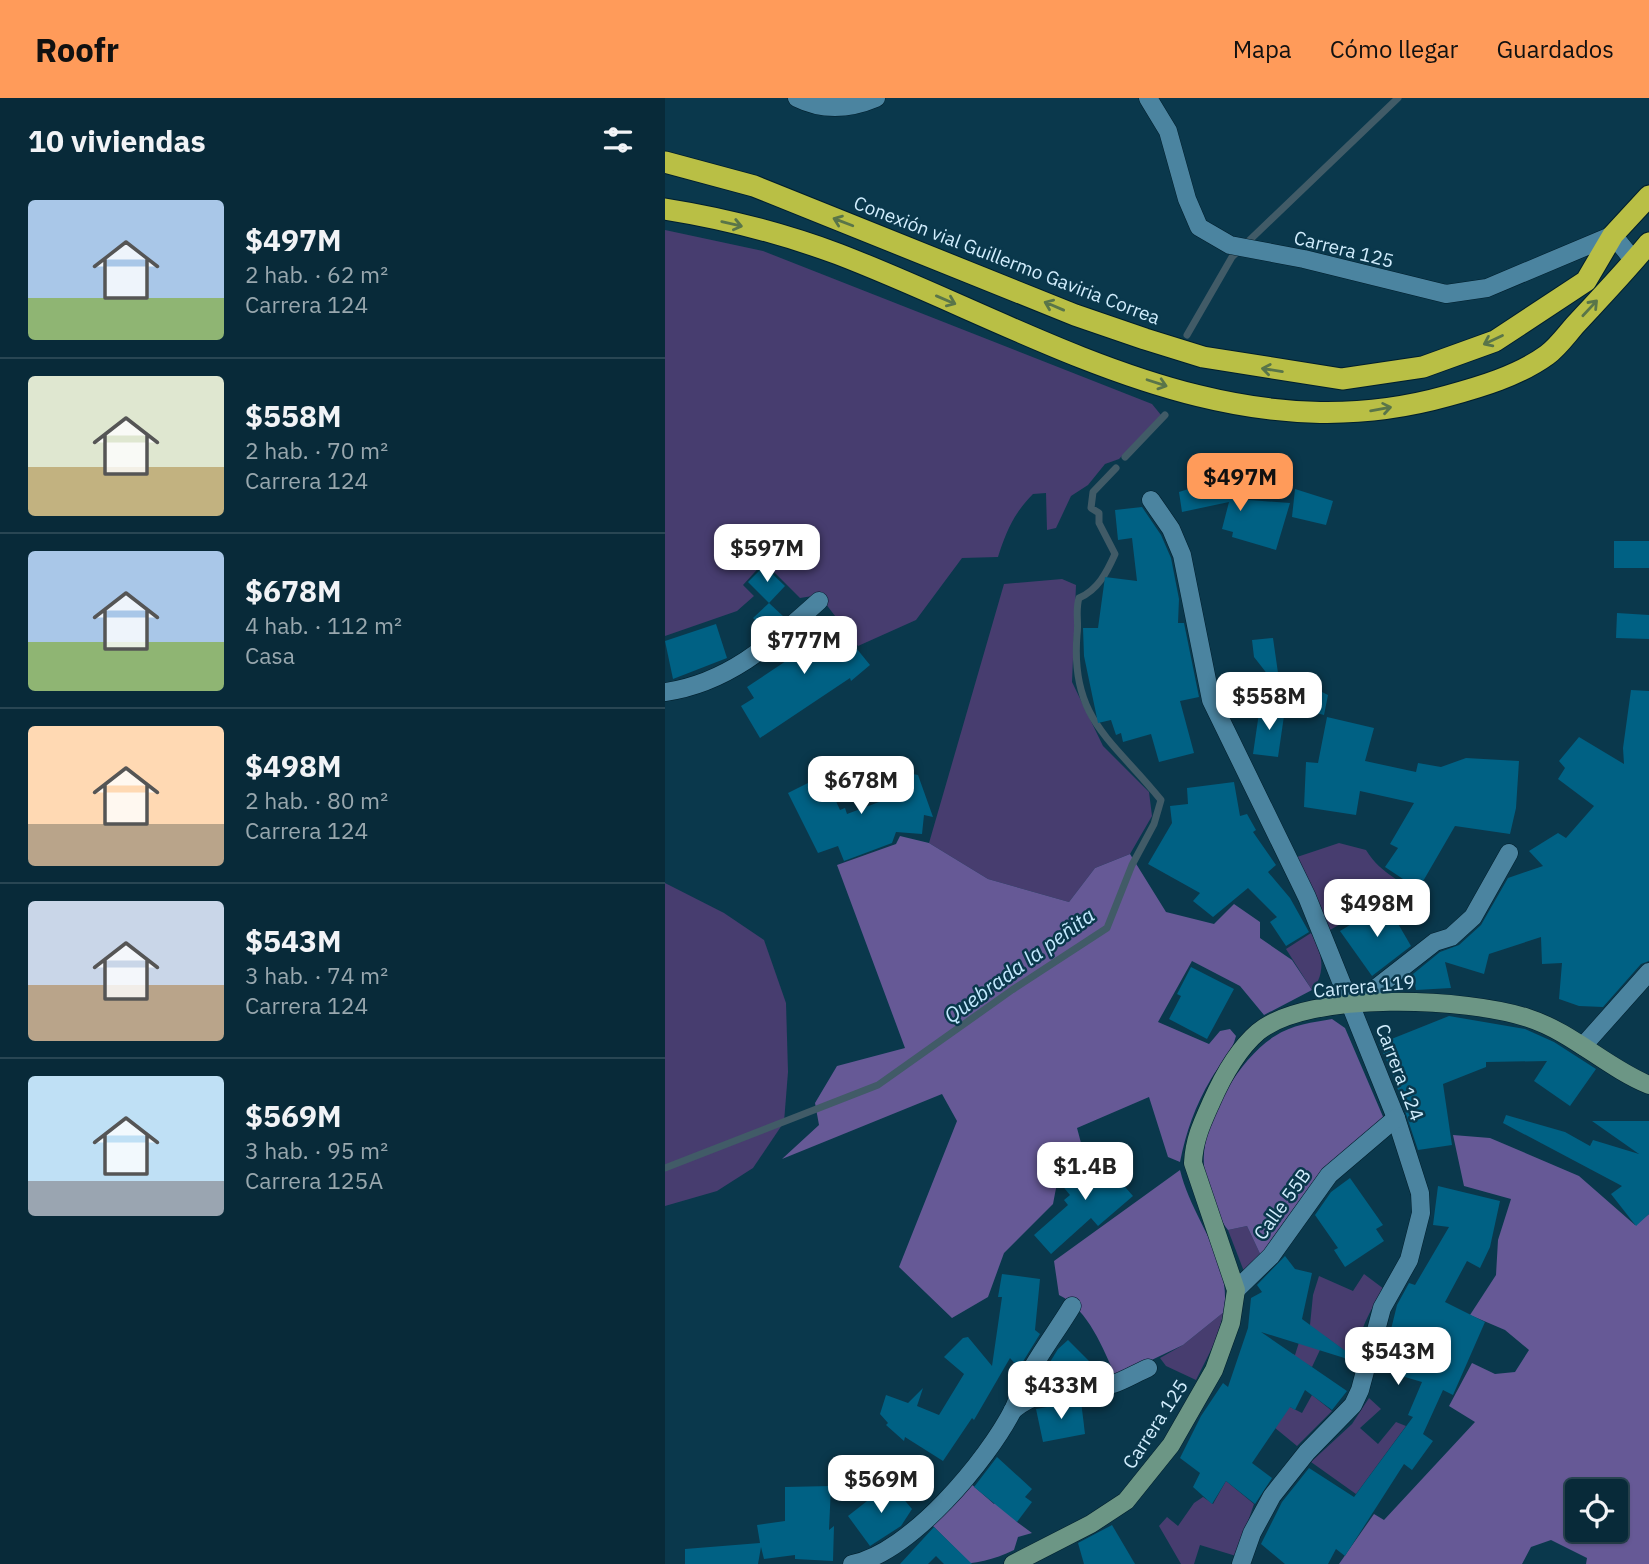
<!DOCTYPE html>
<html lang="es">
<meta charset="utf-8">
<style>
:root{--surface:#082a39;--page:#163644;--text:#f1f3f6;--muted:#98a7ae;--line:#294653;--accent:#ff9b5a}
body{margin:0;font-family:"IBM Plex Sans",sans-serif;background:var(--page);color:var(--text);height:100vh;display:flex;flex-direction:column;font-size:26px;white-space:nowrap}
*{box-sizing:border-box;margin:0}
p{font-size:23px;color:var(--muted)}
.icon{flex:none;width:38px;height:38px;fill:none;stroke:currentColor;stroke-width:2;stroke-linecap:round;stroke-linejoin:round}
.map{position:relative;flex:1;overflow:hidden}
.sheet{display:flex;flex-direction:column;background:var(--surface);width:665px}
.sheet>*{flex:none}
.fabs{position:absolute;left:900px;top:1381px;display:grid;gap:14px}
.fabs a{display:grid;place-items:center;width:63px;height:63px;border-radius:7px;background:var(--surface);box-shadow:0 2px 5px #0004,0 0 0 2px var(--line);font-size:35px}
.price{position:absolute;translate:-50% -60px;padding:0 16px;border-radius:14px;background:#fff;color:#222;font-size:23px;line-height:46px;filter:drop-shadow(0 2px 4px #0008)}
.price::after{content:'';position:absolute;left:50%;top:42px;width:21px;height:16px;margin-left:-10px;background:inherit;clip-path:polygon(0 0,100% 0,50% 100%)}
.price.selected{background:var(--accent);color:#111}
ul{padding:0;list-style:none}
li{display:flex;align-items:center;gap:21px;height:175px;padding:0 28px}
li+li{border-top:2px solid var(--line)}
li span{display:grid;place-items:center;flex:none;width:196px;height:140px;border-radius:7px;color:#555}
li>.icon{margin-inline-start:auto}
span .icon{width:84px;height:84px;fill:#fffc;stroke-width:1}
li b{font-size:30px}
h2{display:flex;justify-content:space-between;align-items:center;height:84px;padding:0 28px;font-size:30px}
header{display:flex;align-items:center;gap:42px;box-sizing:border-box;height:98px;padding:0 35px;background:var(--accent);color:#111}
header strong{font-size:33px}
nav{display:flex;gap:38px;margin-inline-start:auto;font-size:24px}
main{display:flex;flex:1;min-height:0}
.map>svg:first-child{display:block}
.green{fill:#473d6f}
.forest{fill:#665996;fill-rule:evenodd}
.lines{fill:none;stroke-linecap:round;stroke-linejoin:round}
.stream{stroke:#415b67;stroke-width:7}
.building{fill:#006184}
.street-casing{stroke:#011e2c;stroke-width:19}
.secondary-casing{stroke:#011e2c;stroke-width:19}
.highway-casing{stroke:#011e2c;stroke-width:23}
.street{stroke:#4b84a0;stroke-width:18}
.secondary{stroke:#6c9685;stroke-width:18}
.highway{stroke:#b9bf45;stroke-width:21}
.oneway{stroke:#597549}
.labels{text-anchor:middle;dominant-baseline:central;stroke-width:5;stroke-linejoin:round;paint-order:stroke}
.street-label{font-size:19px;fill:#d1edfd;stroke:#0a384c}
.water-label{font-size:21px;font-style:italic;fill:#c3eaff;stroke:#0a384c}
</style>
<header>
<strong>Roofr</strong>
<nav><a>Mapa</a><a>Cómo llegar</a><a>Guardados</a></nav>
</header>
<main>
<section class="sheet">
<h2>10 viviendas<svg class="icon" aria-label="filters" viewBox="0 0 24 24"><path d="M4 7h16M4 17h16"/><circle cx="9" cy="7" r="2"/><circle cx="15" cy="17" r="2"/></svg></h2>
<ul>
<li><span style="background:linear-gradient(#a9c7e8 70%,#8fb573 0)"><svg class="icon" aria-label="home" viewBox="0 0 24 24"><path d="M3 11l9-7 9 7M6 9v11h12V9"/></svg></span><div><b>$497M</b><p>2 hab. · 62 m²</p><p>Carrera 124</p></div></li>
<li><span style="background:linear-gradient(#dfe7d0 65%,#c2b280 0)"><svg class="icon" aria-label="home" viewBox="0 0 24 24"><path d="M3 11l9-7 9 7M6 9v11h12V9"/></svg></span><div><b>$558M</b><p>2 hab. · 70 m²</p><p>Carrera 124</p></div></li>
<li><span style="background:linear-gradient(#a9c7e8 65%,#8fb573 0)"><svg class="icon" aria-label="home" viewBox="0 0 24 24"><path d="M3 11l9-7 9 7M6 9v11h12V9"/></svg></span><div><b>$678M</b><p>4 hab. · 112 m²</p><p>Casa</p></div></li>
<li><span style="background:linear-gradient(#ffd9b3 70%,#b9a48a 0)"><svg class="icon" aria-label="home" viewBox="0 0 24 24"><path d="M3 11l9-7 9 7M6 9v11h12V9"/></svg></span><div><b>$498M</b><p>2 hab. · 80 m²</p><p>Carrera 124</p></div></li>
<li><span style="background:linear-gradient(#c9d6e8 60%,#b9a48a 0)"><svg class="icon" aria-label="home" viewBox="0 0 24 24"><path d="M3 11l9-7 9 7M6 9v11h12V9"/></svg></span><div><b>$543M</b><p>3 hab. · 74 m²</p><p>Carrera 124</p></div></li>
<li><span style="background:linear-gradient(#bfe0f5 75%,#9aa5b1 0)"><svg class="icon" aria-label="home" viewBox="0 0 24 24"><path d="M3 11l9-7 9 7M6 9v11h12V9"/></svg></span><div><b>$569M</b><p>3 hab. · 95 m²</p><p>Carrera 125A</p></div></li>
</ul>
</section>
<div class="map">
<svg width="984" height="1466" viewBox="0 0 984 1466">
<rect width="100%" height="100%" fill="#0a384c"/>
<g class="green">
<path d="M0 132 98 153 487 306 496 317 454 361 440 366 423 387 406 398 391 430 382 432 381 395 368 396C349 415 341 434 333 459L297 460 251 522 193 548 154 497 135 500 99 464 78 487 89 498 72 513 0 538Z"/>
<polygon points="397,481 411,487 407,584 438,648 484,694 487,718 465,756 430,770 404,804 323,781 264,745 339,486"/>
<path d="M674 745 701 752C718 779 736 779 752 800L741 823 731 819 716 803 665 832 632 759Z"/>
<polygon points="0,785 59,815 99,842 121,905 123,974 119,1024 88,1070 52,1093 0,1108"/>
<path d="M646 835C657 854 662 874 647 892L621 851Z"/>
<polygon points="582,1128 597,1160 580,1176 563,1132"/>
<path d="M699 1176 719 1191C705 1213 691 1235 693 1263L661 1239 647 1269 611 1249 630 1257 636 1238 644 1237 648 1197 654 1178 688 1193Z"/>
<polygon points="559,1214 551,1242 531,1282 501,1268 495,1260 518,1247"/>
<polygon points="595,1294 637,1315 647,1297 667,1313 632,1348 597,1319"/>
<polygon points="704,1300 716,1311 695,1330 713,1346 731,1324 741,1328 691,1396 646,1364 687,1326"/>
<polygon points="561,1383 589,1406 571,1458 535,1447 529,1466 516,1466 494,1428 502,1419 513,1428 529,1405 538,1399 548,1406"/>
</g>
<g class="forest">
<path d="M235 738 264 745 323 781 404 804 430 770 465 756 501 814 549 826 569 806 595 824V840L627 862 647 892 599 917 575 888 527 863 493 924 544 946 555 933 565 931 571 938C567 955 554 967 546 981 530 1008 521 1034 515 1064L503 1059 484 999 412 1030 419 1056 392 1085 388 1106 339 1155 323 1199 287 1220 234 1169 292 1023 277 996 117 1061 154 1027 150 1005 172 968 240 950 172 767 231 746Z"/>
<path d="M667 921 680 930 719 1021 597 1160 582 1128 563 1132C548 1112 537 1080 539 1055 542 1016 576 959 610 938 626 927 649 924 667 921Z"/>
<path d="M788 1037 825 1040 914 1078 970 1127 984 1116V1466H921L922 1460 886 1442 866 1449 857 1466H674L709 1416 719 1422 810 1324 784 1308 807 1265 830 1276 850 1274 864 1252 840 1232 805 1217 831 1177 833 1142 846 1101 799 1088ZM912 1393H950V1432H912Z"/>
<path d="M515 1072C527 1122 567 1160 559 1214L518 1247 451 1279C438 1251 424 1212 394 1197L389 1163Z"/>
<path d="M305 1385 329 1406 340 1397 352 1424 367 1435 353 1439 349 1452C328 1462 311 1466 288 1466L297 1457 267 1427Z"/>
</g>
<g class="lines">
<g class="stream">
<polyline points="522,237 567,159 733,0"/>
<polyline points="460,359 500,317"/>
<path d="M0 1070 213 987 347 892 442 830 467 767 489 726 496 702C449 643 405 622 412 537 414 524 410 513 414 500 433 492 442 474 450 456L434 425V415L426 410 428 394 451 370"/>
</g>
</g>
<g class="building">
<polygon points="571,382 571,401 625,405 611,452 567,439 568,434 557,431 564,404 517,414 514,394 539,386"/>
<polygon points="630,391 668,403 661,427 627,419"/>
<polygon points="477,409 496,437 506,460 514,501 513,525 519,525 534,599 515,603 529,655 494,664 486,636 458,644 456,635 451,637 446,622 433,625 419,558 418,530 433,530 440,479 472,483 467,440 453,442 450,412"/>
<rect x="949" y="443" width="35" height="27"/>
<polygon points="99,468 120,488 104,505 83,484"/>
<polygon points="104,505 119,519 101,533 88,520"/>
<polygon points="952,515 984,517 984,541 951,540"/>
<polygon points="165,518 205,567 186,583 185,580 95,640 76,608 89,600 82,589 127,559 118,549 136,534 140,538"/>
<polygon points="51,526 62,560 8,581 0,543"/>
<polygon points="608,540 614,582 653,592 663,597 659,617 628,609 589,559 587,542"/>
<polygon points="966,592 984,593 984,863 976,866 938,909 914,908 894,901 897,865 877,866 876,839 824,856 819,876 780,864 786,890 751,892 748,876 775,854 794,847 816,827 843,780 878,768 864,753 893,735 901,740 929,708 893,681 900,670 894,663 914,639 959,666 958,650"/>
<polygon points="595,608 620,611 613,659 588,656"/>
<polygon points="662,619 709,630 700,663 751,674 753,665 776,669 801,660 854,663 851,710 845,736 790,728 757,785 751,781 747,787 720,769 733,750 725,746 749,705 695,693 691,717 639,709 641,664 653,665"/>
<polygon points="227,672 253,677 268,719 259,717 257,736 231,734 227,745 179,763 173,748 153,755 123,695 159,677 175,712 180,710 182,716 222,701"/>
<polygon points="569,684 575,718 582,716 591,732 588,734 611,767 603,774 625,800 644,834 621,848 605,824 612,819 583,790 548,819 528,803 535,795 483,766 507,725 505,708 523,706 522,690"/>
<polygon points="721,805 746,848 707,878 675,833"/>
<polygon points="526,869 569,891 542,941 504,921 516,898 512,896"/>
<polygon points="784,918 860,931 889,944 931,971 905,1008 869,983 882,963 821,964 821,969 778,986 787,1047 753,1052 727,974 714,946"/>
<polygon points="841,1017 900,1034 925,1048 928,1042 974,1056 927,1023 984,1023 984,1116 971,1128 946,1096 957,1088 838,1025"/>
<polygon points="430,1055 468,1098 433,1128 426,1120 386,1156 369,1137 403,1107 399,1102 405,1097 395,1085"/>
<polygon points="685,1080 718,1127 711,1131 719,1143 680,1169 669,1152 673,1150 650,1117 666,1094"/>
<polygon points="773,1088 835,1103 825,1149 815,1170 802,1163 780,1204 820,1224 788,1297 778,1292 758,1336 768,1343 747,1372 739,1366 680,1458 671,1451 663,1466 620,1466 596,1446 617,1404 644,1370 689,1399 748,1319 743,1317 757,1284 716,1272 732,1207 744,1185 750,1187 784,1129 768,1127"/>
<polygon points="620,1158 630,1171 647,1175 637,1221 690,1260 689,1263 596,1234 682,1293 667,1312 640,1292 630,1312 625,1309 587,1365 607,1380 590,1406 561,1383 547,1406 528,1389 535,1375 515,1360 536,1318 558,1285 563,1289 583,1230 586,1200 597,1194 592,1187"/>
<polygon points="337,1176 375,1181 370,1232 375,1236 354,1270 345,1260 309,1322 307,1320 278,1363 240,1339 239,1343 221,1327 223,1325 215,1316 221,1297 243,1305 258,1290 252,1308 274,1317 299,1276 279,1259 298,1240 303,1239 327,1268 337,1199 333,1199"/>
<polygon points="403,1242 430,1269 419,1280 371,1287 393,1251"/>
<polygon points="416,1303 420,1336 378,1344 371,1311"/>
<polygon points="332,1359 367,1391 360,1399 367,1404 352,1424 309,1389"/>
<polygon points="225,1385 247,1411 236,1428 205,1448 183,1418"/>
<polygon points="166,1388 164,1432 169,1428 168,1463 130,1461 130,1457 99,1461 96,1449 93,1466 20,1466 20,1451 95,1445 92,1427 120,1423 120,1389"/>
<polygon points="447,1427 470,1466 419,1466 413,1445"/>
<polygon points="269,1429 307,1466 279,1466 271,1458 263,1466 235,1466"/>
</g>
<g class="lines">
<g class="street-casing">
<g id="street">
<path d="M132 0C158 13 185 11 211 0"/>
<polyline points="483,0 503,33 522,101 534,129 565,147 639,161 781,196 822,190 948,137 969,163"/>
<polyline points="486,402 506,431 517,457 546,602 642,799 731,1020 755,1095 756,1115 744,1162 717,1210 695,1292 688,1307 642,1354 607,1398 587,1435 576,1466"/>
<path d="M0 594C64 585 108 544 154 503"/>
<polyline points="688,908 770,844 786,839 808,819 844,755"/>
<polyline points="918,948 984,874"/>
<polyline points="571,1192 606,1158 664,1077 731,1020"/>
<path d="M348 1312C381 1285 412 1297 448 1286 460 1282 471 1275 483 1270"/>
<path d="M187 1466C245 1455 323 1362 349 1310 353 1301 356 1290 361 1281 374 1256 392 1233 407 1208"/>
</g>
</g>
<g class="secondary-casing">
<path id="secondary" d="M348 1466 426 1426 461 1403 506 1347 549 1272 566 1225 571 1192 528 1065C529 1042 537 1025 546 1005 557 980 572 952 593 934 644 892 803 900 863 920 907 934 942 970 984 987"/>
</g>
<g class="highway-casing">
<g id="highway">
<polyline points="0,64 89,88 410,217 480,241 538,259 677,281 758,269 830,243 921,183 948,137 984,98"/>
<path d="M0 111C57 120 119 136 173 156 371 232 561 360 782 298 815 289 853 278 882 257 893 249 902 236 911 226 936 199 961 173 984 145"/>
</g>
</g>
<use href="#street" class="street"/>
<use href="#secondary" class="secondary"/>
<use href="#highway" class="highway"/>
</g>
<defs><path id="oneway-shaft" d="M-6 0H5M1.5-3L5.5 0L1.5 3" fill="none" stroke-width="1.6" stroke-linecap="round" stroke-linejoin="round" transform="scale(1.75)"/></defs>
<g class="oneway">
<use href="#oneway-shaft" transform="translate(178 124) rotate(-159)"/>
<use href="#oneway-shaft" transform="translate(67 126) rotate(13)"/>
<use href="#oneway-shaft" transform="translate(281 202) rotate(23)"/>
<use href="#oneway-shaft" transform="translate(389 208) rotate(-157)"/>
<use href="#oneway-shaft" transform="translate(925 210) rotate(-47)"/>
<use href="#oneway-shaft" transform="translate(828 242) rotate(155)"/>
<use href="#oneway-shaft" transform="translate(607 272) rotate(-171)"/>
<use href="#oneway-shaft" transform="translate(492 285) rotate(18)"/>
<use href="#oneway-shaft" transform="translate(716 311) rotate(-10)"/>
</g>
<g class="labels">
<g class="street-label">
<text transform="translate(679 151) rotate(14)">Carrera 125</text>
<text transform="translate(342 162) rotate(21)">Conexión vial Guillermo Gaviria Correa</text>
<text transform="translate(699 888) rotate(-5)">Carrera 119</text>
<text transform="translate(735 974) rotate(69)">Carrera 124</text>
<text transform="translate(617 1106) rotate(-54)">Calle 55B</text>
<text transform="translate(490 1326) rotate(-57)">Carrera 125</text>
</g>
<g class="water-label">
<text transform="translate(354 867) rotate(-36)">Quebrada la peñita</text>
</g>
</g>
</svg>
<div class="fabs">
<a><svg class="icon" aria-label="locate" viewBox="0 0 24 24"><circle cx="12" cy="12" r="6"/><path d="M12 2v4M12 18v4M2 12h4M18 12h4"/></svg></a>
</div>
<b class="price selected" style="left:575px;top:415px">$497M</b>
<b class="price" style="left:102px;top:486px">$597M</b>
<b class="price" style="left:139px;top:578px">$777M</b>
<b class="price" style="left:604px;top:634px">$558M</b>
<b class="price" style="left:196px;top:718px">$678M</b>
<b class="price" style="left:712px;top:841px">$498M</b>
<b class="price" style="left:420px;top:1104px">$1.4B</b>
<b class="price" style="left:733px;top:1289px">$543M</b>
<b class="price" style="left:396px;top:1323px">$433M</b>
<b class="price" style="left:216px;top:1417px">$569M</b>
</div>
</main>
